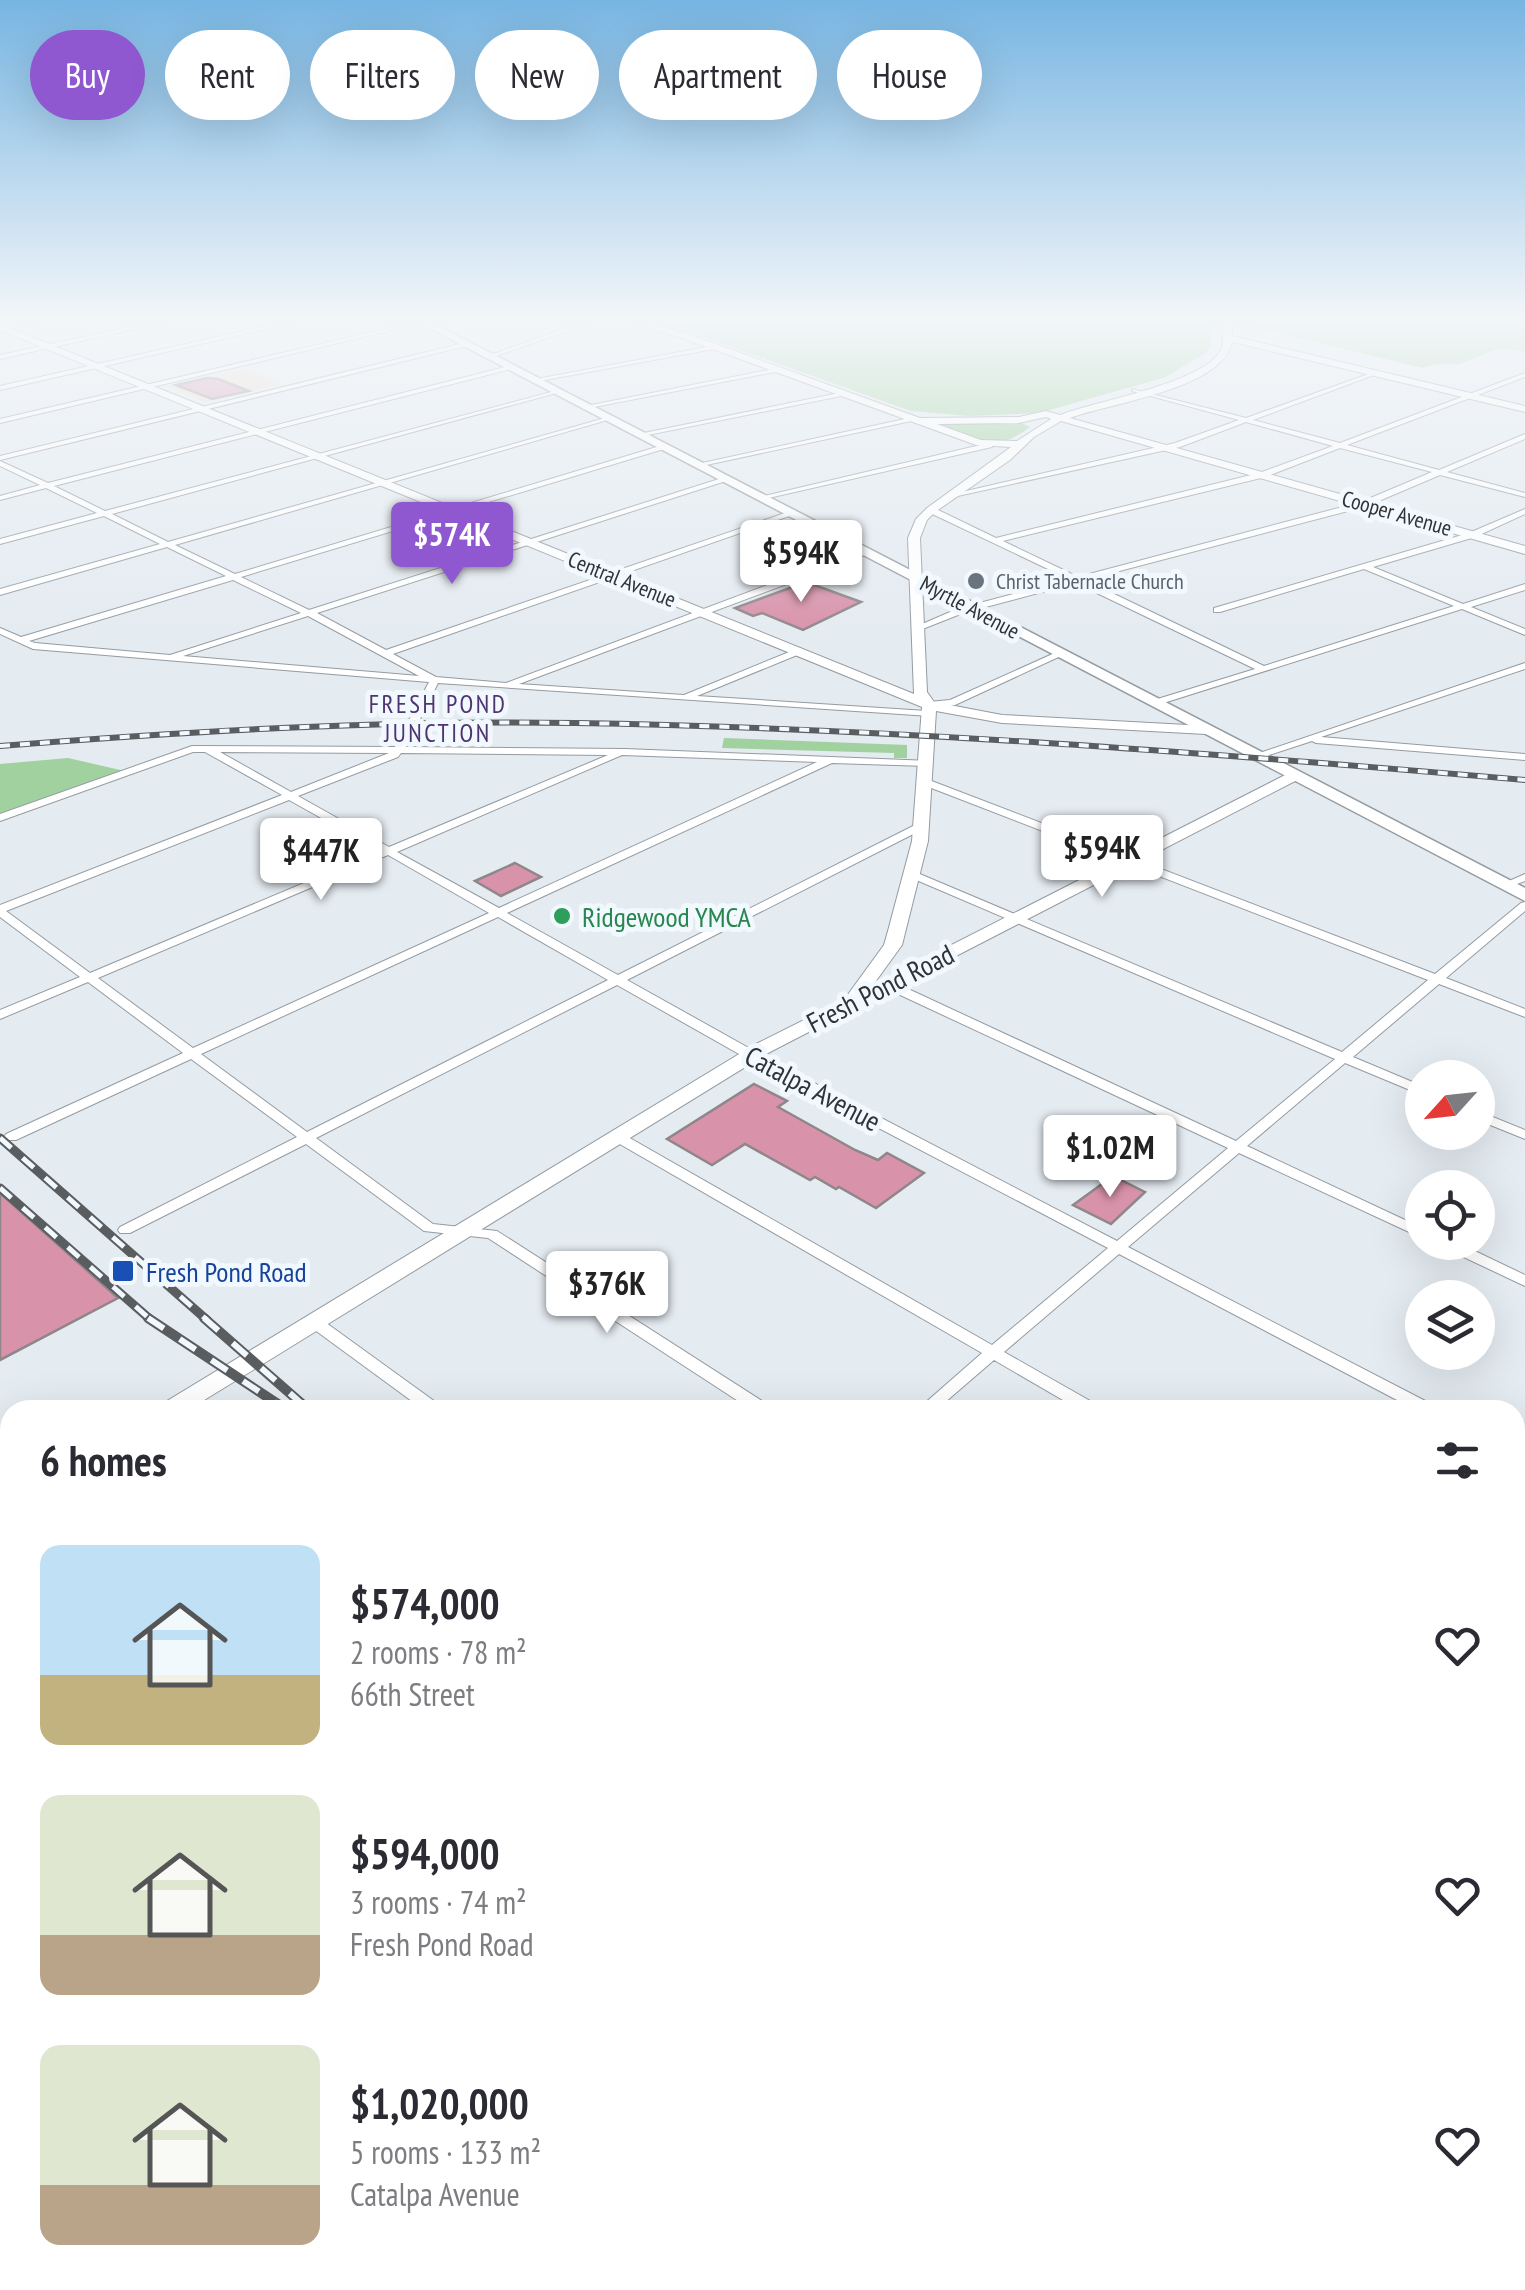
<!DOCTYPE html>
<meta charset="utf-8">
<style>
:root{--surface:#fff;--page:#f2f2f3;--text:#2b2b33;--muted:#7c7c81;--accent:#8f58d0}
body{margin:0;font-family:"PT Sans Narrow",sans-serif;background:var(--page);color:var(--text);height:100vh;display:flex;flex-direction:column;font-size:38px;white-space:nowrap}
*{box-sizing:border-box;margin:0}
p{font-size:32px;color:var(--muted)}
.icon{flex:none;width:55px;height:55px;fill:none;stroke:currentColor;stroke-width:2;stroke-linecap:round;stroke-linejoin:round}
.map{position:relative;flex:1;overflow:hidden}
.sheet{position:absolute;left:0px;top:1400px;width:1525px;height:890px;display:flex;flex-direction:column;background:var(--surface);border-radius:30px 30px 0 0;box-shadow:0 10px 40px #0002}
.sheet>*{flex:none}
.guide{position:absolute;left:30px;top:30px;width:1000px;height:90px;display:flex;gap:20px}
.needle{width:65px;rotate:243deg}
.tools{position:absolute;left:1405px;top:1060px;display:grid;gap:20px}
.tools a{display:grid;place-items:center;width:90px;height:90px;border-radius:50%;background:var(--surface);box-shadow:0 10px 40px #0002;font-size:50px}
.price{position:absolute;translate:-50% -85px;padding:0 22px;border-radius:10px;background:#fff;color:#222;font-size:32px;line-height:65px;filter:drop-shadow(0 2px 5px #0008)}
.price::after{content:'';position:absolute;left:50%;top:60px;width:30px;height:22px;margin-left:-15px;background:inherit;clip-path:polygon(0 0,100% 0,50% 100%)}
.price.active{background:var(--accent);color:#fff}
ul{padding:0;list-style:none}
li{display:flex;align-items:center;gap:30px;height:250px;padding:0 40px}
li span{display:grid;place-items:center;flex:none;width:280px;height:200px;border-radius:20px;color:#555}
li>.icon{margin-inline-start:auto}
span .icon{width:120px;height:120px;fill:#fffc;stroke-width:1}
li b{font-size:42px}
h2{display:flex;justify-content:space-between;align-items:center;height:120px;padding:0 40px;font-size:42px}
.chip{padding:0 35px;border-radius:45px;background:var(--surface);box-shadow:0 10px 40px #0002;font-size:35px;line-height:90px}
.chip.active{background:var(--accent);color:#fff}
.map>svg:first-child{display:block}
.education{fill:#edddcb}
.green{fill:#a1d19f}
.building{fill:#d892aa;stroke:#8f8689;stroke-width:2.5}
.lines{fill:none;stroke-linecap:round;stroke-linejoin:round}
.street-casing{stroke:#949ba1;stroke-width:2}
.secondary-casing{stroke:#949ba1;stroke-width:2}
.primary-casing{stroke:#949ba1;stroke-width:3}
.street{fill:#fff;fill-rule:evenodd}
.secondary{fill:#fff;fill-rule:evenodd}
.primary{fill:#fff;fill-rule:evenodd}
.rail-far3-casing{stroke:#595d60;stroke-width:6}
.rail-far2-casing{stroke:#595d60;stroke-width:9}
.rail-far1-casing{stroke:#595d60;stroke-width:10}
.rail-casing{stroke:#595d60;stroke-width:11}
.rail-far3{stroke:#f1f8fe;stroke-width:4;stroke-dasharray:10;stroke-linecap:butt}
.rail-far2{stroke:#f1f8fe;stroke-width:5;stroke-dasharray:15;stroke-linecap:butt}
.rail-far1{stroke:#f1f8fe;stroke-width:6;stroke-dasharray:19;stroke-linecap:butt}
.rail{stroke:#f1f8fe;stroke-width:8;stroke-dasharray:24;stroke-linecap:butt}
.worship-dot{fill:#6b7280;stroke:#f1f8fe;stroke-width:4}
.leisure-dot{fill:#2e9e5b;stroke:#f1f8fe;stroke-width:4}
.transit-dot{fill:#1a4fb4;stroke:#f1f8fe;stroke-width:4}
.labels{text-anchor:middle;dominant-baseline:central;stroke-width:10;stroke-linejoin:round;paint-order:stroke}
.far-street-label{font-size:22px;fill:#303335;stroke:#f1f8fe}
.far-worship-label{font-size:22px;fill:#5b616d;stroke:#f1f8fe;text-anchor:start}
.far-neighbourhood-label{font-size:25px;letter-spacing:2.5px;fill:#4f3570;stroke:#f1f8fe}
.leisure-label{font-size:28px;fill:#27864d;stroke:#f1f8fe;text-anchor:start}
.street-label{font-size:28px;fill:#303335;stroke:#f1f8fe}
.transit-label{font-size:28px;fill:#164399;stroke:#f1f8fe;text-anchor:start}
</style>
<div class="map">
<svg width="1525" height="2290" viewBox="0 0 1525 2290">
<rect width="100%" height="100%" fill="#e4ebf1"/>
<polygon class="education" points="244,368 283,384 204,402 166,386"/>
<g class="green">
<polygon points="631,318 1210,318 1211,344 1207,352 1166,377 1039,413 969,416 911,411 703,337"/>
<path d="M1236 318H1525V352C1491 345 1492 353 1462 363 1448 367 1442 360 1423 368L1234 323Z"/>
<path d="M1017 421 1030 427C995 453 984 442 945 429L943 424Z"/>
<polygon points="724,738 907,745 907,758 894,758 894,753 722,748"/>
<polygon points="68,758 129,772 0,819 0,764"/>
<polygon points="0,1818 10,1831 10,1922 0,1930"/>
</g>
<g class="building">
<polygon points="207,378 218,379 249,391 212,399 176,385"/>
<polygon points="806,582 861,602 803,630 762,613 753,616 735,608"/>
<polygon points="515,863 541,877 501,896 475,881"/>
<polygon points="754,1084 787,1101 778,1107 855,1150 878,1160 887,1153 924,1173 876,1208 839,1187 836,1189 815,1177 810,1180 745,1144 712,1165 667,1139"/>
<polygon points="1113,1176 1145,1192 1111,1224 1073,1205"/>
<polygon points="0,1193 118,1298 0,1360"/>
</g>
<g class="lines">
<g class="street-casing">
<g id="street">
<polygon points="41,318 54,318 0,331 0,327"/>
<polygon points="171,318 184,318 0,359 0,355"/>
<polygon points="301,318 314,318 0,390 0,386"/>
<polygon points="432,318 444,318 0,423 0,419"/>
<polygon points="594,318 604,318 490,358 485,357"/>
<polygon points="464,343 466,346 0,460 0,456"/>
<polygon points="717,345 719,348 534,382 531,380"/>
<path d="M509 366 511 369 54 486 105 511 555 391 560 392 112 514 168 542 605 418 611 419 175 545 235 574 660 446 667 448 241 577 309 610 722 478 729 480 317 613 386 650 788 512 795 514 393 654 436 677 506 683 861 550H867V554L519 684 684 695 799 648 802 649V653L697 696 927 711 930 712V716L438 683 406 747 625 749 931 761 932 763 927 766 832 763 507 913 618 975 917 824H925V828L627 980 772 1061 1117 1241 1228 1148 883 987 881 984 883 981H891L1236 1141 1335 1059 907 876V872H915L1342 1052 1428 980 921 784V780H929L1435 974 1521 903 1525 902V911L1446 978 1525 1009V1017L1439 984 1353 1057 1422 1086V1095L1345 1063 1247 1146 1422 1228V1238L1239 1153 1128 1247 1435 1406 1437 1410H1416L1119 1254 1004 1352 1099 1406 1101 1410H1080L994 1360 936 1410H917L982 1353 611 1139 609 1136 611 1133H621L992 1345 1108 1248 762 1067 617 985 316 1138 433 1224 497 1231 770 1406 772 1410H752L488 1238 424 1231 306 1144 130 1233H120L118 1230 120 1227 297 1137 191 1059 16 1140H6L4 1137 6 1134 183 1053 88 982 0 1019V1010L80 977 0 917V905L282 795 205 752H193L0 821V814L192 746 395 747 429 682 33 649 0 634V628L21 637 226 576 167 547 0 595V589L160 544 104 516 0 544V539L97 513 46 488 0 500V496L40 485 0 466V461L48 483ZM233 580 301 613 170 655 35 643 29 641ZM308 616 419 676 183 656ZM220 752 389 753 291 792ZM401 753 608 755 389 847 298 796 398 757ZM622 755 817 762 499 908 397 852ZM289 800 380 851 90 973 6 911ZM388 855 489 913 193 1048 98 978ZM498 917 608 980 307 1132 201 1054Z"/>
<polygon points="778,368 780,371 584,409 581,407"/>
<path d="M1374 372 1379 373 1253 420 1340 443 1525 373V377L1347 445 1439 470 1525 434V439L1447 472 1525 493V497L1440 475 1367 506 1085 580 1264 666 1454 606 1364 569 1220 612H1214V608L1469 533 1525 509V514L1475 537 1373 567 1463 604 1525 584V590L1471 607 1525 629V635L1462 609 1154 706 1151 705V701L1255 669 1076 583 963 613 920 630 913 628 957 609 1069 579 928 512V508H934L996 538 1259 473 1333 446 1246 422 1180 447 953 497 949 495 1175 443 1239 420 1132 391V389L1246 418ZM1340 448 1432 472 1361 502 1078 577 1003 541 1265 477Z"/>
<polygon points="844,392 846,395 638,437 634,435"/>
<polygon points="914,417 916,420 697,467 693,465"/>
<polygon points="989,443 993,445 992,447 760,500 756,498"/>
<polygon points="1057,652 1065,654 955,705 929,708 924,705 929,702 950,700"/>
<polygon points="1525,663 1525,669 1321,737 1525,754 1525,760 1316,743 1312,741 1260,758 1252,758 1251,756"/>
<polygon points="1525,874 1525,881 1506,888 1500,885"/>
<polygon points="1478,1111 1525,1130 1525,1139 1478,1120"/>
<polygon points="1436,1242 1456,1242 1525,1275 1525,1286 1438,1245"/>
<polygon points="313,1316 318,1317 441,1406 443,1410 424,1410 308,1325 305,1321 308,1317"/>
<polygon points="1515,1448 1525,1452 1525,1466 1515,1462"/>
<path d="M1525 1559C1525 1571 1525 1582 1515 1586 1515 1574 1512 1563 1525 1559Z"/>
<path d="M0 1743 10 1749V1772C0 1768 0 1755 0 1743Z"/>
<polygon points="1515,1883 1525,1887 1525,1908 1515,1904"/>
<polygon points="1515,2258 1525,2263 1525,2290 1508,2280 1515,2280"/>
<polygon points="408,2280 435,2280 440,2290 413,2290"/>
<polygon points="455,2280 483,2280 478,2290 450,2290"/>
<polygon points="897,2280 927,2280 932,2290 902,2290"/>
<polygon points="955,2280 982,2280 977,2290 950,2290"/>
</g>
</g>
<g class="secondary-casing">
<g id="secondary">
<path d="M612 318H628L688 334 920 418 1019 417 1046 411 1060 415C1096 401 1204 383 1221 350 1225 341 1222 328 1223 318H1232V336L1525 406V412L1232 342C1223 389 1110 403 1070 418L1525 546V554L1061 421 1034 437 1010 460 935 512 927 520 920 538 927 692 934 702 1002 715 1206 726 1213 730 1206 734 1002 723 936 711 928 841 902 945 873 985 1291 772H1301V778L768 1053 188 1410H158L162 1404 754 1045 844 1000 884 945 888 931 912 841 922 707 0 330V324L914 694 908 538 916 519 927 508 1011 447 976 445 682 338ZM1046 417 1051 419 1017 441 981 440 937 424 1019 423Z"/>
<polygon points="10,1500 10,1521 0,1524 0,1503"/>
</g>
</g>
<g class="primary-casing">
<polygon id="primary" points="410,318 423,318 1525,888 1525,901"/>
</g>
<use href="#street" class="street"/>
<use href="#secondary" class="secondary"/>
<use href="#primary" class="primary"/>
<g class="rail-far3-casing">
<path id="rail-far3" d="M0 746C191 731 383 720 575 723 893 728 1209 753 1525 780"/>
</g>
<g class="rail-far2-casing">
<g id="rail-far2">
<polyline points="0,1138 207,1320"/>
<polyline points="0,1188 151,1320"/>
</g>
</g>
<g class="rail-far1-casing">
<g id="rail-far1">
<polyline points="148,1318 287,1410"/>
<polyline points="204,1318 309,1410"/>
</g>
</g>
<g class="rail-casing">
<g id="rail">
<polyline points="1278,2280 1289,2290"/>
<polyline points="1305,2280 1316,2290"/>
</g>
</g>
<use href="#rail-far3" class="rail-far3"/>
<use href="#rail-far2" class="rail-far2"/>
<use href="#rail-far1" class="rail-far1"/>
<use href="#rail" class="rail"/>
</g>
<linearGradient id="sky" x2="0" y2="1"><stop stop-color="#77b5e2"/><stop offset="0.5" stop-color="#f3f6f9"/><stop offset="1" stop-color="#f3f6f9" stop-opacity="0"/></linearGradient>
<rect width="1525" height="639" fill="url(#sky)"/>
<circle class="worship-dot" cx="976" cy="581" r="10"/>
<circle class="leisure-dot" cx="562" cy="916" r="10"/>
<rect class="transit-dot" x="111" y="1259" width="24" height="24" rx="5"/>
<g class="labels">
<g class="far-street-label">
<text transform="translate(1397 513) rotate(16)">Cooper Avenue</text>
<text transform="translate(622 579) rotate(22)">Central Avenue</text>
<text transform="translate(970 607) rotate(28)">Myrtle Avenue</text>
</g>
<g class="far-worship-label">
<text x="996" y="581">Christ Tabernacle Church</text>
</g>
<g class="far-neighbourhood-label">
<text x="438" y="704">FRESH POND<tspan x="438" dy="29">JUNCTION</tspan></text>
</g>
<g class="leisure-label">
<text x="582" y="916">Ridgewood YMCA</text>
</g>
<g class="street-label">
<text transform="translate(880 988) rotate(-27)">Fresh Pond Road</text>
<text transform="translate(813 1088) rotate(28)">Catalpa Avenue</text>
</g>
<g class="transit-label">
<text x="146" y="1271">Fresh Pond Road</text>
</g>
</g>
</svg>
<div class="tools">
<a><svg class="needle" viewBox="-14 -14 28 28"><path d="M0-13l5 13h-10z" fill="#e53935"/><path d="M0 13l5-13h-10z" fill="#7c7c81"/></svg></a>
<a><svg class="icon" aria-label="locate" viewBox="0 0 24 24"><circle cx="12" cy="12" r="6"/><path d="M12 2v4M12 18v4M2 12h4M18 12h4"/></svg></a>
<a><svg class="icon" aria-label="layers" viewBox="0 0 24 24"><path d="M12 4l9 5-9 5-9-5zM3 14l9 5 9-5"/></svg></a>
</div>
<b class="price active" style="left:452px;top:587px">$574K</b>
<b class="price" style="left:801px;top:605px">$594K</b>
<b class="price" style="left:1102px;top:900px">$594K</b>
<b class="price" style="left:321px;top:903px">$447K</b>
<b class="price" style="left:1110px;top:1200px">$1.02M</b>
<b class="price" style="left:607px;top:1336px">$376K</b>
<div class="guide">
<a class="chip active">Buy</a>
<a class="chip">Rent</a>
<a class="chip">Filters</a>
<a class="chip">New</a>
<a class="chip">Apartment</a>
<a class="chip">House</a>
</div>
<section class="sheet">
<h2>6 homes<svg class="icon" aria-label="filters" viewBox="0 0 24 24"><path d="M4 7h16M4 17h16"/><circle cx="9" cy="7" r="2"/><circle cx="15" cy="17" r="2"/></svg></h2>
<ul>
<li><span style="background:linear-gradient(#bfe0f5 65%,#c2b280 0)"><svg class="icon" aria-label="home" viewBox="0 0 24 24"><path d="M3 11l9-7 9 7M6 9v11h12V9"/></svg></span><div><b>$574,000</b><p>2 rooms · 78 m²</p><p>66th Street</p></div><svg class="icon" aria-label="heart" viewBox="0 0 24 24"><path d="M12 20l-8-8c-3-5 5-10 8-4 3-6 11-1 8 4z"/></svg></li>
<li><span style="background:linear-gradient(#dfe7d0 70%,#b9a48a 0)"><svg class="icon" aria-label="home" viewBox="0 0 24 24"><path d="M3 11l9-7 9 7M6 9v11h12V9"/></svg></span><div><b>$594,000</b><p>3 rooms · 74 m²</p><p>Fresh Pond Road</p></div><svg class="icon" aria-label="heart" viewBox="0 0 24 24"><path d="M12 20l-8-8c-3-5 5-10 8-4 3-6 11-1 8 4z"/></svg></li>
<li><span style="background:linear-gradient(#dfe7d0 70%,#b9a48a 0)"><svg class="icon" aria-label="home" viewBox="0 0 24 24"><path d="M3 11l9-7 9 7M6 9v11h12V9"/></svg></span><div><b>$1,020,000</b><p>5 rooms · 133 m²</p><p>Catalpa Avenue</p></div><svg class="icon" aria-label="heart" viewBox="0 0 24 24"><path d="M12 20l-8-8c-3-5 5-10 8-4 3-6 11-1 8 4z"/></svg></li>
</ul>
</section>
</div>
